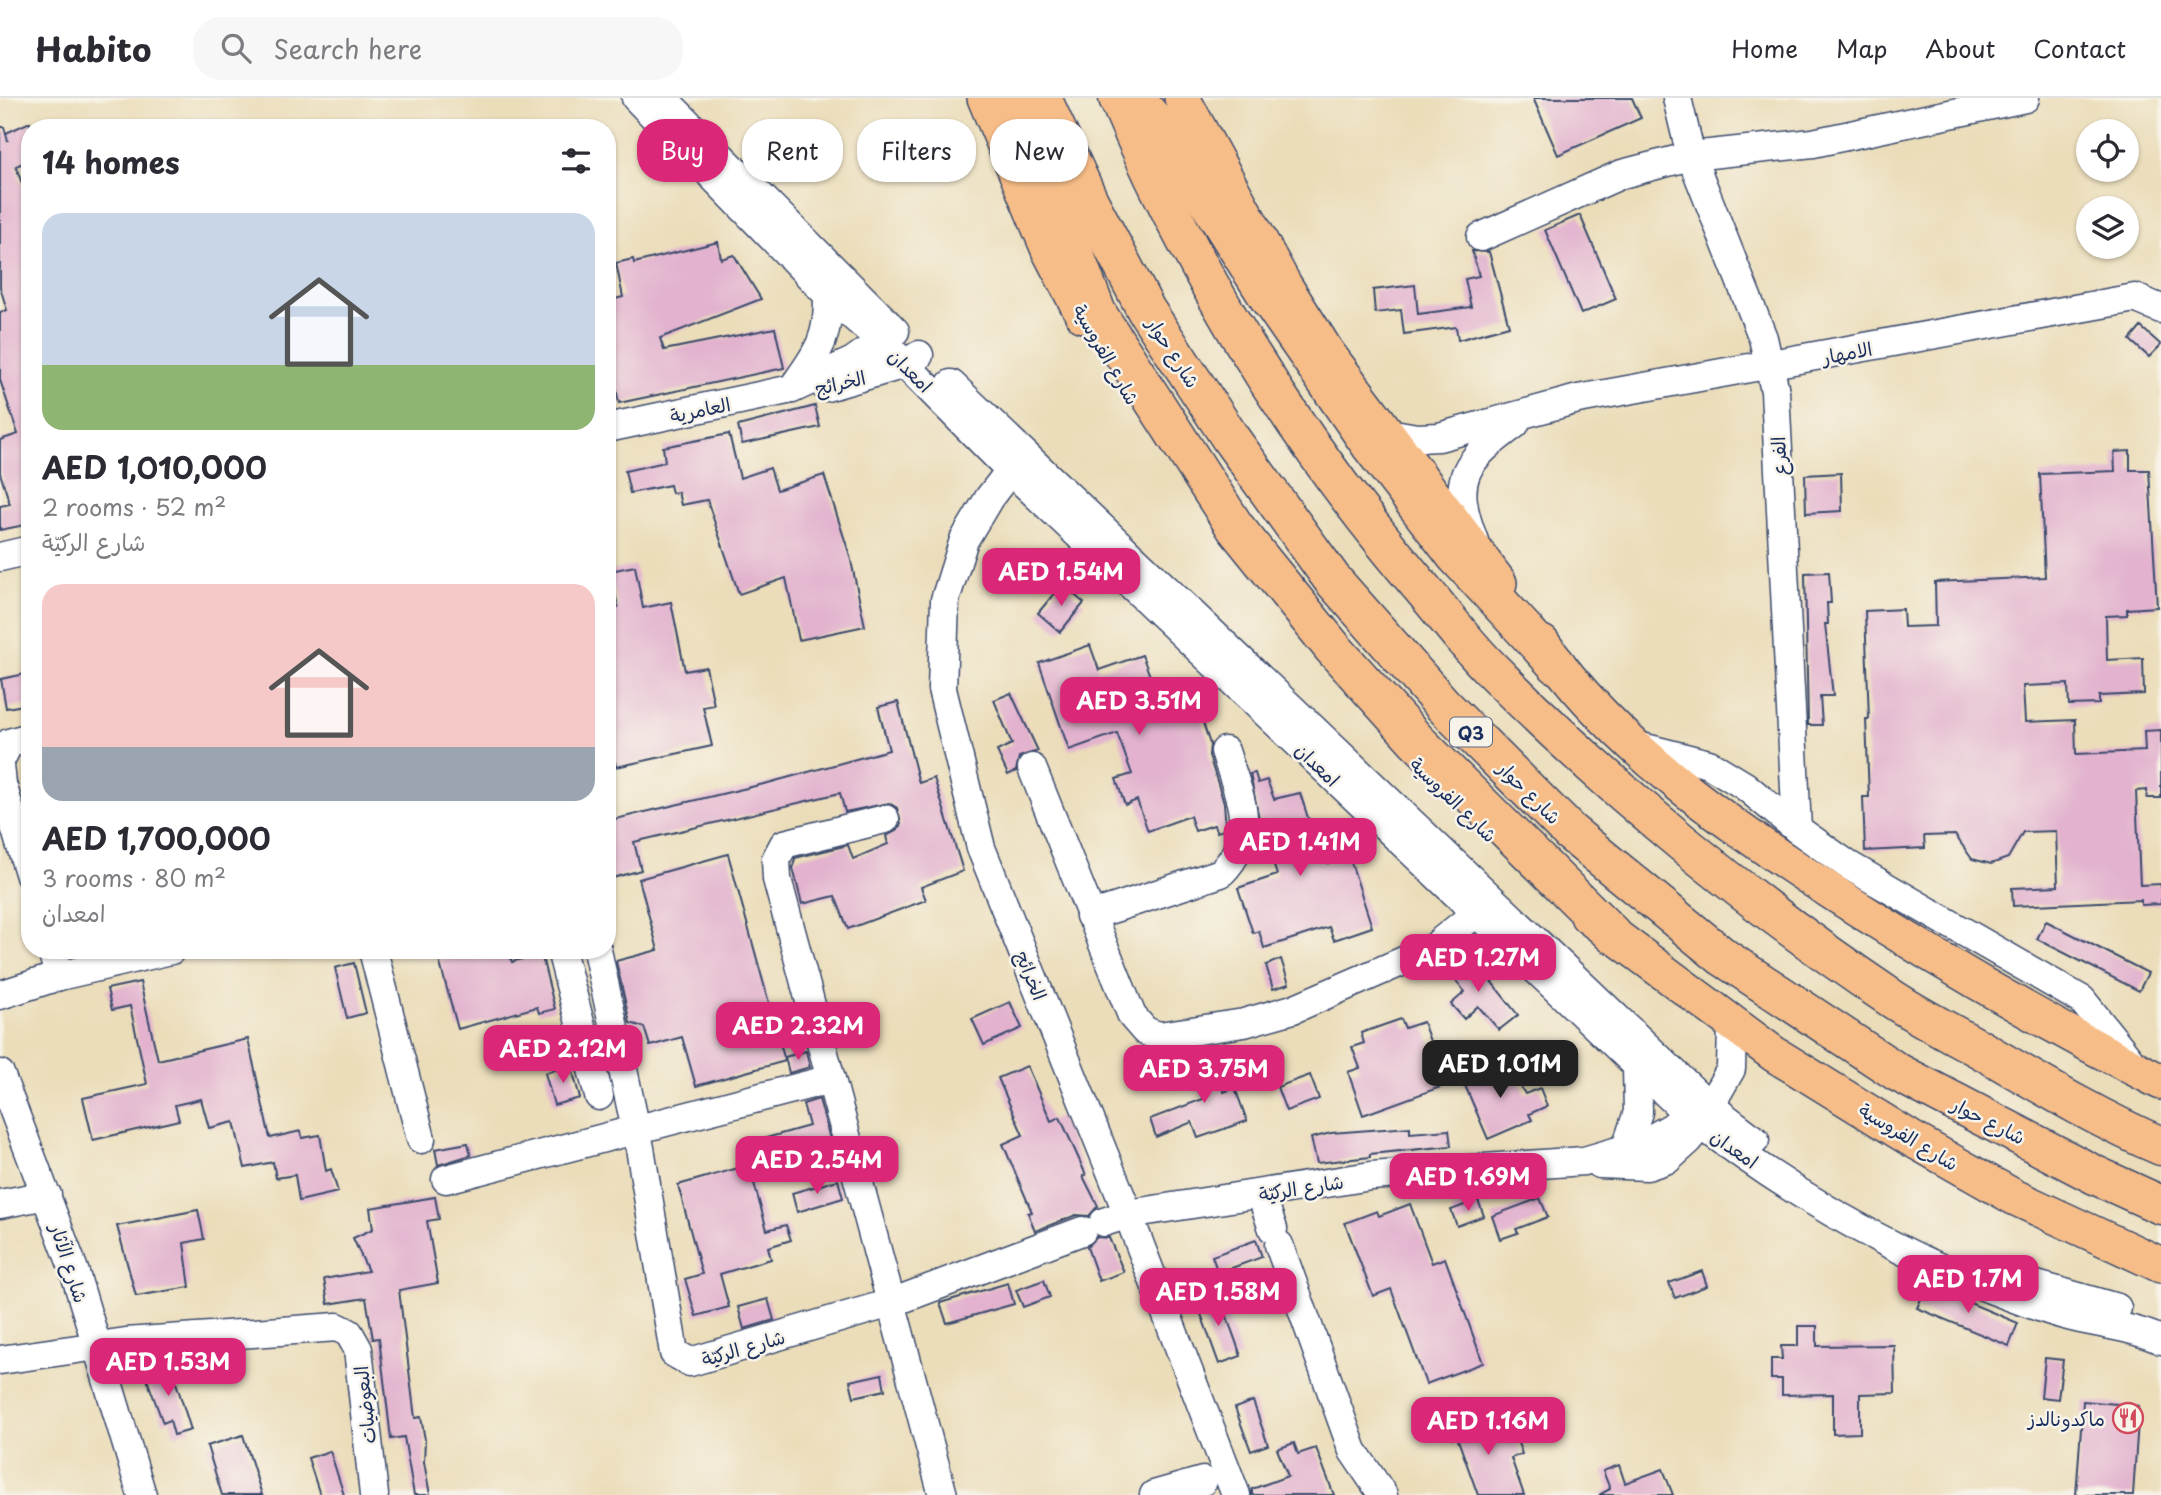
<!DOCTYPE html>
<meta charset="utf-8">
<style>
:root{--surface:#fff;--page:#f7f7f7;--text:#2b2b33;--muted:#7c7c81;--line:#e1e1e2;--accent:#db2777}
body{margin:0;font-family:"Playpen Sans","Playpen Sans Arabic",sans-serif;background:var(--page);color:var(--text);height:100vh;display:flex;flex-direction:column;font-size:26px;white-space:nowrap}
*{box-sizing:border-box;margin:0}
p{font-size:23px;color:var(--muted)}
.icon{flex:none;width:38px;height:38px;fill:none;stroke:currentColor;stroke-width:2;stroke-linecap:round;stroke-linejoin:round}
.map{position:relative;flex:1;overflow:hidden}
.side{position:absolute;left:21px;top:21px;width:595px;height:840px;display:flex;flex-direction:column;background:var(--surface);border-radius:28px;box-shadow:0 2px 5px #0004}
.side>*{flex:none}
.guide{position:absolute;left:637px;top:21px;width:665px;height:63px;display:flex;gap:14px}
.controls{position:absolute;left:2076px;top:21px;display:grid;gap:14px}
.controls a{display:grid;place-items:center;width:63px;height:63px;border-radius:50%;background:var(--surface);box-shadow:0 2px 5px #0004;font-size:35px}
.price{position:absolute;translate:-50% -60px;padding:0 16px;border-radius:14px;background:var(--accent);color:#fff;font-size:23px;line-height:46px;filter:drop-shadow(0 2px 4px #0008)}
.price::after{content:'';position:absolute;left:50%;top:42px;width:21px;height:16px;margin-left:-10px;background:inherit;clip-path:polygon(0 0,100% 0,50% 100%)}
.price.on{background:#222;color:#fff}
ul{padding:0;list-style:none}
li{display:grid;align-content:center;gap:14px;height:371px;padding:0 21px}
li span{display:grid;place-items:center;height:217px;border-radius:21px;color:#555}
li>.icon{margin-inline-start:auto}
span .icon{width:126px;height:126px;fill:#fffc;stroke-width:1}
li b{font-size:30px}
h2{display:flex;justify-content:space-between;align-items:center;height:84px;padding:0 21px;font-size:30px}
.tag{padding:0 24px;border-radius:28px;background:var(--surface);box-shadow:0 2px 5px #0004;font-size:24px;line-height:63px}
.tag.on{background:var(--accent);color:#fff}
header{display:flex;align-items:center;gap:42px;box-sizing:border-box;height:98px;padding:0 35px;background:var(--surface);border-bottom:2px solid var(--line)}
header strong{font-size:33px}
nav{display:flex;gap:38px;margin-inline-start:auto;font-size:24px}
.search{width:490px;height:63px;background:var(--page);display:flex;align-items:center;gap:18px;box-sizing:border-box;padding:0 24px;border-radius:28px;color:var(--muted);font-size:26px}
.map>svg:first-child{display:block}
.building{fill:#e2b2ce}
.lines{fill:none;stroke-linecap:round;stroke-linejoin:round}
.minor-casing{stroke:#3a496c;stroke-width:31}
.major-casing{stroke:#3a496c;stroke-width:38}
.highway-casing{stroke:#3a496c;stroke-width:41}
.minor{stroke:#fff;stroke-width:28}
.major{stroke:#f7bd88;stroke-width:35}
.highway{stroke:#f7bd88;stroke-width:38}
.labels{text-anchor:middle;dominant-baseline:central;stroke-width:5;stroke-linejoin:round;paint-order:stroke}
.shield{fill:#f7f3e8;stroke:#5d6a87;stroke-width:2}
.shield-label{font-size:18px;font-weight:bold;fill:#1b2f5e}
.street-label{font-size:19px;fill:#1b2f5e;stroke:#f7f3e8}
.poi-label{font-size:19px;fill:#1b2f5e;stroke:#f7f3e8;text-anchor:end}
</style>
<header>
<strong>Habito</strong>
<div class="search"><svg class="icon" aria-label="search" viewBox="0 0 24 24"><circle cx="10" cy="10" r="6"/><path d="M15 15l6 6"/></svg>Search here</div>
<nav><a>Home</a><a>Map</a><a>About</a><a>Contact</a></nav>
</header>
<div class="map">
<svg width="2161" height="1397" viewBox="0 0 2161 1397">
<rect width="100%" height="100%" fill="#f7f3e8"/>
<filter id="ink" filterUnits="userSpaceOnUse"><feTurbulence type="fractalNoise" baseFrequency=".0143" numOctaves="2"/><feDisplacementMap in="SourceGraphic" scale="14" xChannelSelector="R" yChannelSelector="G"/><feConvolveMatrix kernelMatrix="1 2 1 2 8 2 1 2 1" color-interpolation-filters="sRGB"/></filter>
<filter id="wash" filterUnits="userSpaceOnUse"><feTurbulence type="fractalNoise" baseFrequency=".00686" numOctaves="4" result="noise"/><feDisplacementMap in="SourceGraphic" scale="28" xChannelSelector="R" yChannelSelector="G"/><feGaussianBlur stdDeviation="1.57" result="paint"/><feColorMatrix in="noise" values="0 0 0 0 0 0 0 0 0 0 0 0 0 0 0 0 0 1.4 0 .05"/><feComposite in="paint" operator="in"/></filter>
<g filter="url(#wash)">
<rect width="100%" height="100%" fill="#ebddb9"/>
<g id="blocks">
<g class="building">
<polygon points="1533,0 1632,0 1641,20 1558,57"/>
<polygon points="30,24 30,62 16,68 30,110 30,426 0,432 0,408 10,406 0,375 0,342 18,336 0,282 0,214 7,212 0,189 0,29 4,29 8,43 6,35"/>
<polygon points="1580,117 1616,201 1581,216 1545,132"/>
<polygon points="718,144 721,161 734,157 761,201 660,240 664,252 775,230 784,270 619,305 607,249 607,203 623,199 616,165 633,161 634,165"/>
<polygon points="1472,153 1489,154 1509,228 1458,242 1456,229 1404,236 1401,212 1375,215 1373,192 1415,187 1418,216 1471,209 1465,181 1479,178"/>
<polygon points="2141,229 2161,247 2149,259 2130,242"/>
<polygon points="815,308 820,329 742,346 738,328"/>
<polygon points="729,336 740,380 770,370 777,392 824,377 850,458 865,528 799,542 786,480 739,496 707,402 681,407 678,394 672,395 670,387 630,395 625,373 665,364 663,349"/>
<polygon points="2130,353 2130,372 2149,372 2157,509 2127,511 2127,517 2106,518 2107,562 2143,560 2144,596 2099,598 2099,606 2069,607 2068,586 2023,588 2025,624 2075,622 2076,656 2145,653 2144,633 2161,632 2161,700 2147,700 2147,692 2136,693 2140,787 2161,786 2161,806 2141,807 2141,802 2013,808 2012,790 2058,788 2056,733 2023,734 2008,760 1991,766 1972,761 1955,737 1924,738 1925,750 1865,753 1863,699 1869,699 1866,621 1869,621 1865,513 1903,511 1904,529 1936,528 1935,484 2045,479 2040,376 2115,373 2114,354"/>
<polygon points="1841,375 1842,413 1806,415 1805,377"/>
<polygon points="635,468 643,510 671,504 685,573 706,569 714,607 703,609 712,648 616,669 615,664 607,666 607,512 618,509 610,473"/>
<polygon points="1829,474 1831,505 1827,505 1828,526 1825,526 1833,598 1820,598 1822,627 1808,627 1805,475"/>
<polygon points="1062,486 1084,505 1060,534 1038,515"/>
<polygon points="1090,547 1099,572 1142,557 1156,594 1170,589 1181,620 1199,613 1210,646 1209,658 1224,705 1226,731 1217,734 1214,727 1195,733 1190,718 1148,733 1137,702 1125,707 1116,681 1132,676 1117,635 1069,652 1039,565"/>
<polygon points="30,575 30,606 6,610 1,581"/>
<polygon points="1011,595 1038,653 1019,659 1016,673 1008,677 997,653 1012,646 994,602"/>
<polygon points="898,604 919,685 934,680 963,773 921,789 926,802 848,831 835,798 802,806 793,770 795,760 848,747 853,761 888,746 886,738 896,733 901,726 897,710 889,705 845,714 840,695 634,744 641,772 613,780 607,760 607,723 768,685 889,652 878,609"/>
<polygon points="1255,675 1258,685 1267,682 1274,701 1300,695 1310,726 1315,724 1328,765 1349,758 1372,829 1334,842 1329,829 1264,850 1259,833 1253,835 1238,790 1277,777 1260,726 1250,676"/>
<polygon points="728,756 785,963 696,988 682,939 650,948 644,929 630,925 616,863 658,852 639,781"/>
<polygon points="2046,823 2148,875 2139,893 2037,841"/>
<polygon points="474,852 508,852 512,864 541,855 555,911 539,915 537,909 458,931 439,862"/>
<polygon points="1454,854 1478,883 1486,877 1518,917 1499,932 1478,908 1464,921 1451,906 1465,894 1440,864"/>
<polygon points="1281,861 1289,886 1273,891 1266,867"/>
<polygon points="354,865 366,915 347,920 335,870"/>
<polygon points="140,884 158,962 248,941 270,1040 301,1033 302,1040 320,1037 326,1073 331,1071 338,1094 299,1103 295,1077 276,1080 273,1064 245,1070 234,1024 209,1030 201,1001 175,1007 179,1022 93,1042 83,1000 147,986 130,908 112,912 107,891"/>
<polygon points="1010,904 1022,930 984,947 972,921"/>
<polygon points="1401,921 1405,930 1423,924 1446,987 1363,1017 1348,974 1360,970 1352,949 1364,945 1361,935"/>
<polygon points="806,953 810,969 789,975 785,959"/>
<polygon points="1211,956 1224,994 1235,990 1247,1023 1198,1040 1192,1024 1156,1039 1150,1021 1203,1001 1189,964"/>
<polygon points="1476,965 1481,977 1504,974 1518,984 1525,996 1540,990 1547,1008 1529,1016 1532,1022 1488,1041 1461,978 1461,971"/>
<polygon points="571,967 580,1000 554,1007 545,975"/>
<polygon points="1027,968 1051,1023 1060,1019 1086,1077 1083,1078 1098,1108 1089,1118 1076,1117 1035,1133 1028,1115 1032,1114 1003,1046 1023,1037 998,980"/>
<polygon points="1310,977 1319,1001 1286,1013 1277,989"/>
<polygon points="819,1001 830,1041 764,1059 759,1042 809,1028 803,1006"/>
<polygon points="1410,1029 1410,1035 1449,1032 1451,1048 1370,1056 1370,1059 1317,1065 1311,1040 1331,1035"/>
<polygon points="468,1045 471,1057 438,1067 435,1051"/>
<polygon points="749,1067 767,1132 786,1127 791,1142 768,1149 771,1161 720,1176 729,1209 696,1218 685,1181 702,1176 678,1087"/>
<polygon points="838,1082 843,1100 797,1114 792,1095"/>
<polygon points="435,1099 439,1121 427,1123 438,1185 399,1192 415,1320 421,1319 425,1342 424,1364 430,1397 414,1397 404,1339 391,1341 379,1240 373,1241 366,1200 328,1206 324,1181 368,1173 353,1140 373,1131 370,1110"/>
<polygon points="1540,1100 1548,1119 1516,1131 1518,1135 1500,1141 1492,1118"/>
<polygon points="1478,1102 1484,1118 1457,1128 1451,1112"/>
<polygon points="1410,1106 1432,1165 1445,1160 1483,1265 1426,1286 1391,1191 1373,1198 1345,1125 1377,1113 1379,1118"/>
<polygon points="198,1112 204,1141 184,1145 190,1189 136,1198 117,1128"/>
<polygon points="1097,1139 1109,1140 1124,1174 1099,1183 1087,1149"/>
<polygon points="1256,1142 1262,1159 1218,1175 1212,1158"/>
<polygon points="1702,1173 1707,1188 1675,1200 1669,1185"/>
<polygon points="1044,1182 1050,1199 1023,1209 1016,1192"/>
<polygon points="1008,1185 1014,1206 947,1225 940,1205"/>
<polygon points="1927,1187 2018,1225 2009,1248 1917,1210"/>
<polygon points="1218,1194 1241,1258 1219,1266 1196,1202"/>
<polygon points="768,1201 774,1222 744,1231 738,1209"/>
<polygon points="1798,1228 1817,1228 1817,1248 1894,1247 1895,1295 1860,1296 1860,1335 1833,1336 1833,1296 1782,1297 1782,1281 1771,1281 1771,1261 1782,1261 1781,1248 1798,1248"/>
<polygon points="2045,1260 2063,1262 2058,1301 2041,1299"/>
<polygon points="170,1265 191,1332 174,1337 170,1322 163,1325 144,1273"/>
<polygon points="882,1276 885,1292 854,1299 850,1283"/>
<polygon points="1253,1303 1268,1347 1251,1353 1235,1310"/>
<polygon points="2083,1303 2139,1308 2133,1397 2076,1397"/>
<polygon points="1476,1313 1485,1340 1501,1334 1503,1342 1515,1337 1522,1356 1511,1360 1524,1397 1478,1397 1457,1339 1453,1340 1447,1324"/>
<polygon points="243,1337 262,1397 222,1397 207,1348"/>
<polygon points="1294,1345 1298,1356 1316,1350 1334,1397 1252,1397 1252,1391 1288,1378 1277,1351"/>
<polygon points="330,1353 344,1397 320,1397 308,1360"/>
<polygon points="1619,1367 1625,1385 1663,1371 1673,1397 1599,1397 1610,1391 1603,1373"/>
</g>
</g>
</g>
<g filter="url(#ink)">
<use href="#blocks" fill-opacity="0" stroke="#3a496c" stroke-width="2"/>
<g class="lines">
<g class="minor-casing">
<g id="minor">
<path d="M636 0 828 197 882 243 1009 371 1689 1017C1778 1087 1882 1149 1988 1190 2014 1200 2041 1211 2068 1218 2099 1226 2133 1229 2161 1242"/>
<polyline points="663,0 891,229"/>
<polyline points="1677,0 1691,58 1763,240 1775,293 1797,731"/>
<polyline points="1481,139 1622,76 1691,58 1813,45 2025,0"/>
<polyline points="951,286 1704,1003 1755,1042"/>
<polyline points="826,289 905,266 919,257"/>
<path d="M792 291C817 255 829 243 828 197"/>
<polyline points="607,330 792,291 853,263 895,233"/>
<polyline points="1388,335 1417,340 1439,339 1578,301 2135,200 2161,211"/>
<polyline points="1022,357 989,400 964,442 945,502 942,591 981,750 1128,1116 1236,1397"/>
<path d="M1474 443C1449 379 1465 363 1515 326"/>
<polyline points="0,459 30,452"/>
<polyline points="1634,647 1709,666 1745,688 1797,731 1848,767 2082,902 2134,967"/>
<polyline points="0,663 9,645 30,639"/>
<polyline points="0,667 2,686 30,778"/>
<polyline points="1032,670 1132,918 1145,933 1159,938 1244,925 1293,911 1431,851"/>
<polyline points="885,721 784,746 776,761 777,781 943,1397"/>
<path d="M1090 818 1221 775C1260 735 1239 699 1225 653"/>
<polyline points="1440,844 1475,816"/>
<polyline points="52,852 59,878"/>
<polyline points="373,852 421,1041"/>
<polyline points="561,852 599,998"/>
<polyline points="597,852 640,1050 674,1255 690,1264 891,1205 1082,1133"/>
<polyline points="0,897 59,878 171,852"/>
<polyline points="0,976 74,1172 142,1397"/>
<polyline points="1625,1053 1638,1014 1637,969"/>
<polyline points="1600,1066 1647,1068 1668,1061 1689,1042 1715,1011 1715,999 1731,971 1732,926"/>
<polyline points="446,1081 831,981"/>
<polyline points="1261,1096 1273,1131"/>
<polyline points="0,1106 47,1097"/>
<polyline points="1104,1124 1128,1116 1371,1078 1584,1063 1642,1046 1672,1029 1703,1004"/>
<polyline points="1279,1147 1353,1353 1383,1397"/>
<polyline points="2022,1183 2117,1210"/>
<polyline points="0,1262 126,1244 337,1229 349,1235 358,1251 374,1397"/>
<polyline points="1154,1397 1203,1383"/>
</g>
</g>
<g class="major-casing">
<g id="major">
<polyline points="985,0 1049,152 1083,217"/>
<polyline points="1182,0 1284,187 1327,255 1499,485"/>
<path d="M1542 545C1617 651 1727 726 1835 796 1940 864 2049 927 2161 984"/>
<polyline points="1588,818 1774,956 1910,1040 2014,1099 2161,1167"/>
</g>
</g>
<g class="highway-casing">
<g id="highway">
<polyline points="1015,0 1097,215 1235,429 1333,550 1416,642 1612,836"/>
<polyline points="1042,0 1089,103 1146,212 1231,341 1332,481 1443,607 1570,734 1723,859 1897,974 2095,1077 2161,1107"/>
<path d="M1118 0C1194 179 1299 347 1426 495 1447 520 1467 547 1490 570 1609 690 1748 804 1888 898 1917 918 1950 934 1980 951 2040 986 2098 1021 2161 1048"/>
<polyline points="1135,0 1169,41 1270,202 1371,348 1455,457 1557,567"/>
</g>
</g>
<use href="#minor" class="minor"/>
<use href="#major" class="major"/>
<use href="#highway" class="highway"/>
</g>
</g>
<defs>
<g id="restaurant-ring" transform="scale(1.575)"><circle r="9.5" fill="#f7f3e8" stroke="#d1495b" stroke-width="1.5"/><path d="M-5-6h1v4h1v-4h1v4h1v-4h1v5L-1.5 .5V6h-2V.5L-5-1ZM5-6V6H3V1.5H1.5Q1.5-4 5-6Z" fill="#d1495b"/></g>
</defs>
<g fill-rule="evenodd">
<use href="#restaurant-ring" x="2128" y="1320"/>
</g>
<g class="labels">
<rect class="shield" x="1450" y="619.5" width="42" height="29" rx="5"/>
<g class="shield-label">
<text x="1471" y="634">Q3</text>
</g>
<g class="street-label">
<text transform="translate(1174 254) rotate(57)">شارع حوار</text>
<text transform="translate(1847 254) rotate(-11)">الامهار</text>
<text transform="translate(1107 256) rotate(60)">شارع الفروسية</text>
<text transform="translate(911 272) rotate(45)">امعدان</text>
<text transform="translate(840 284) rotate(-13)">الخرائج</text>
<text transform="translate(700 311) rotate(-12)">العامرية</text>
<text transform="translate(1778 358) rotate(-93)">الفرع</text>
<text transform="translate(1318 666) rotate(44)">امعدان</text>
<text transform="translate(1530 694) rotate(45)">شارع حوار</text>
<text transform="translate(1454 701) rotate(44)">شارع الفروسية</text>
<text transform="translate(1032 877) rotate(68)">الخرائج</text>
<text transform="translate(1989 1022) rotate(27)">شارع حوار</text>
<text transform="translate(1909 1038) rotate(31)">شارع الفروسية</text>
<text transform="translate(1735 1050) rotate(35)">امعدان</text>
<text transform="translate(1301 1089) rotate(-9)">شارع الركيّة</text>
<text transform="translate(70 1165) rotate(72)">شارع الآثار</text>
<text transform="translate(743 1249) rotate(-16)">شارع الركيّة</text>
<text transform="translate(364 1307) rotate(-96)">البعوضيات</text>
</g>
<g class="poi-label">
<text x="2105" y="1320">ماكدونالدز</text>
</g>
</g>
</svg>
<div class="controls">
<a><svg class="icon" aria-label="locate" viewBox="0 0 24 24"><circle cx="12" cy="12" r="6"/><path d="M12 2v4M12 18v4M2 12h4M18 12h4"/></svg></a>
<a><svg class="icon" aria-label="layers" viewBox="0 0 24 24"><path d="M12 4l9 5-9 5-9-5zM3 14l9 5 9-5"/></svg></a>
</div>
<b class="price" style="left:1061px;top:510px">AED 1.54M</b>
<b class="price" style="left:1139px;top:639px">AED 3.51M</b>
<b class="price" style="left:1300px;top:780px">AED 1.41M</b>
<b class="price" style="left:1478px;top:896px">AED 1.27M</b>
<b class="price" style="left:798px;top:964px">AED 2.32M</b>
<b class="price" style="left:563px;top:987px">AED 2.12M</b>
<b class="price on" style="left:1500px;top:1002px">AED 1.01M</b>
<b class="price" style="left:1204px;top:1007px">AED 3.75M</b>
<b class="price" style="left:817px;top:1098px">AED 2.54M</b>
<b class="price" style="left:1468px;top:1115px">AED 1.69M</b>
<b class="price" style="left:1968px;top:1217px">AED 1.7M</b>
<b class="price" style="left:1218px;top:1230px">AED 1.58M</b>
<b class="price" style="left:168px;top:1300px">AED 1.53M</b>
<b class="price" style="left:1488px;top:1359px">AED 1.16M</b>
<div class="guide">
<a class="tag on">Buy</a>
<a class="tag">Rent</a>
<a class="tag">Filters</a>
<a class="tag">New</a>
</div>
<section class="side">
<h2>14 homes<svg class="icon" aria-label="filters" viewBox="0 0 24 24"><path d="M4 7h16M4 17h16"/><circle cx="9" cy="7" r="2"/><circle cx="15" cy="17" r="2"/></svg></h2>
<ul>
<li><span style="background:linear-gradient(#c9d6e8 70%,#8fb573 0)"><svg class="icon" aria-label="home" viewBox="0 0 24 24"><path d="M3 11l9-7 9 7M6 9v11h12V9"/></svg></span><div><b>AED 1,010,000</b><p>2 rooms · 52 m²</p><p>شارع الركيّة</p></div></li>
<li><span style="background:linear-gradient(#f6c9c9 75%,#9aa5b1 0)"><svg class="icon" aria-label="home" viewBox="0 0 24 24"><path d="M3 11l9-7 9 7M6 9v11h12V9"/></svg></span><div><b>AED 1,700,000</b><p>3 rooms · 80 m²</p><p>امعدان</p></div></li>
</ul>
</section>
</div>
